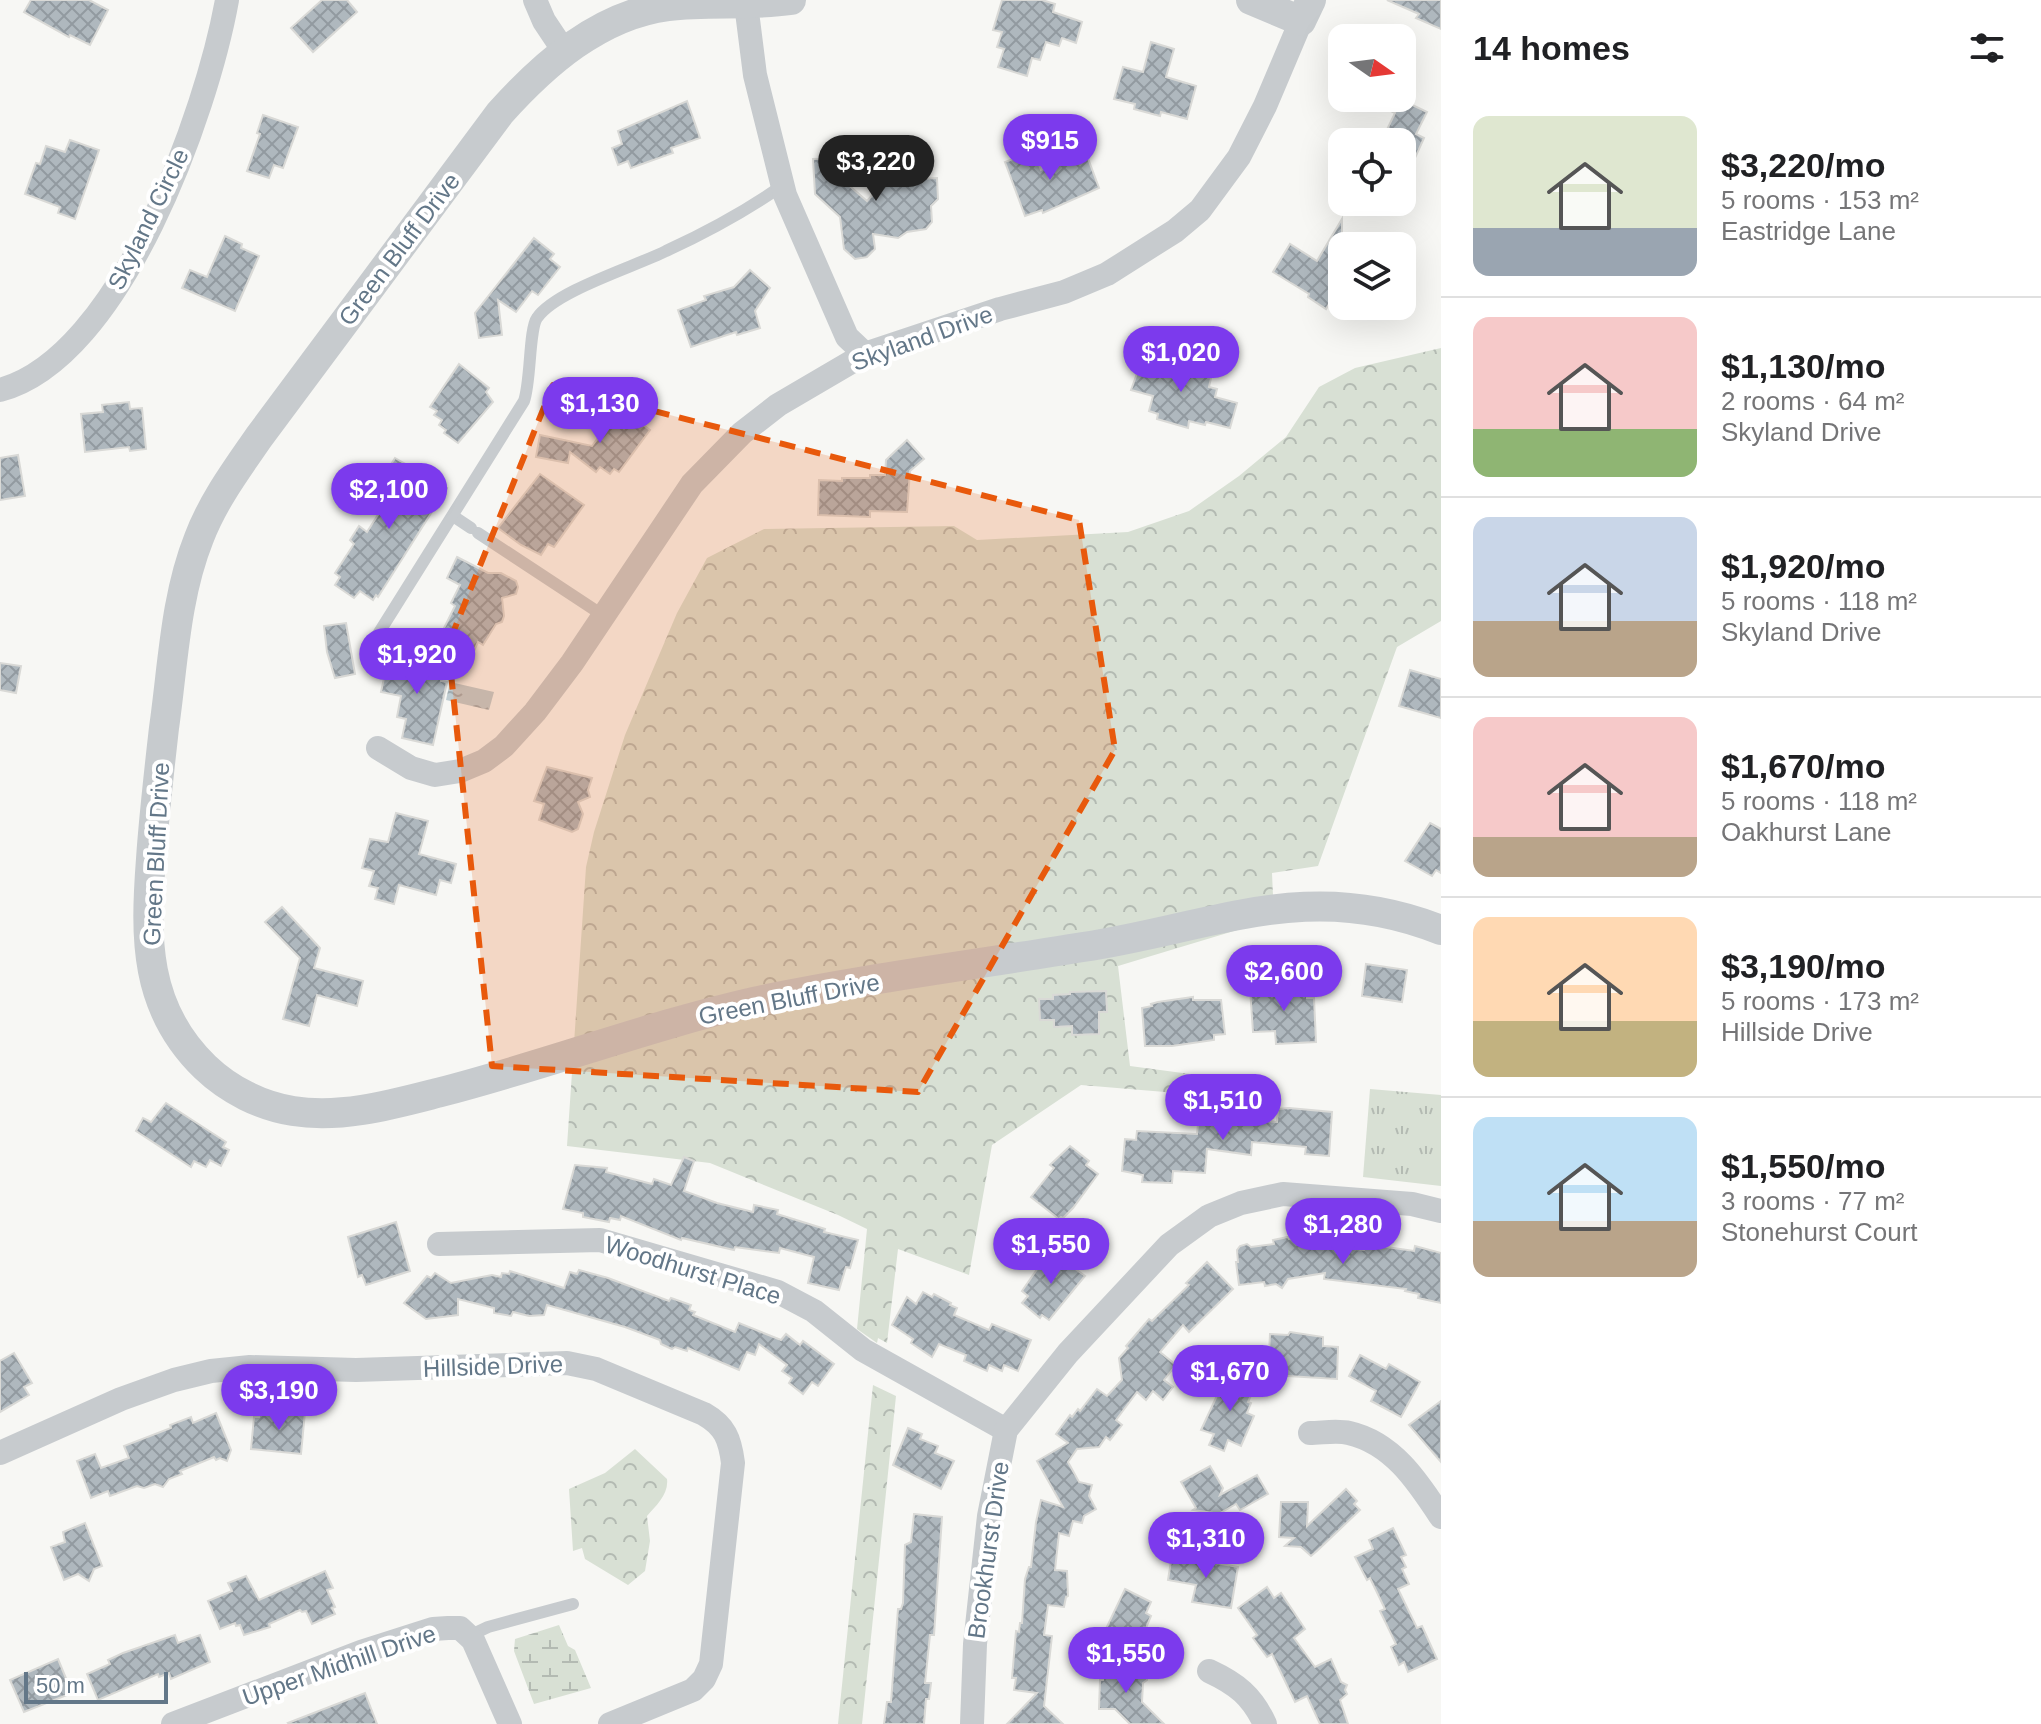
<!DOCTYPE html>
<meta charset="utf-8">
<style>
:root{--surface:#fff;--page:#f6f6f6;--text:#202124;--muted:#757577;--line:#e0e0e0;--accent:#7c3aed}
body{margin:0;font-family:Helvetica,sans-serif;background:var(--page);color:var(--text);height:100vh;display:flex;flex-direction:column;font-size:30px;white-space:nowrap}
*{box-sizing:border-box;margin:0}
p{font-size:26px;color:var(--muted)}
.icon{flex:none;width:44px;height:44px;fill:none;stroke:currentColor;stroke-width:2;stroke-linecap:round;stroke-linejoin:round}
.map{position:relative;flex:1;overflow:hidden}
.sheet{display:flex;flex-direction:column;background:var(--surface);width:600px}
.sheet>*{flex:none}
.needle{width:52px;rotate:104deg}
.controls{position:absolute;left:1328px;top:24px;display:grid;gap:16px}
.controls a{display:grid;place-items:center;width:88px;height:88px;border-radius:16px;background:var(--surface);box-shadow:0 8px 32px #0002;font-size:40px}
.scale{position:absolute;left:24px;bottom:20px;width:144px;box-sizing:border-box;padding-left:8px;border:4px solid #637788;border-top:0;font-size:22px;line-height:28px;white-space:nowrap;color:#637788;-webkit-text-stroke:6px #fff;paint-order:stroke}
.price{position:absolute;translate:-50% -68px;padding:0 18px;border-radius:28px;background:var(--accent);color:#fff;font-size:26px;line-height:52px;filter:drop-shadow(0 2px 4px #0008)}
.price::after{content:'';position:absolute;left:50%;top:48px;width:24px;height:18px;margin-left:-12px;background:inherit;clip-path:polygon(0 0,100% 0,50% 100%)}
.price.selected{background:#222;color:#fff}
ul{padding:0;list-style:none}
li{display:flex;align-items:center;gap:24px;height:200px;padding:0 32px}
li+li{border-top:2px solid var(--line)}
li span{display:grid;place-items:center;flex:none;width:224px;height:160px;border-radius:16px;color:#555}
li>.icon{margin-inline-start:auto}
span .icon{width:96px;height:96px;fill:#fffc;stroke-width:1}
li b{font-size:34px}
h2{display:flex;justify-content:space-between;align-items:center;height:96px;padding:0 32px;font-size:34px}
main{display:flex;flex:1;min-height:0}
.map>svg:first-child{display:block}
.grass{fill:url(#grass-tufts)}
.forest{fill:url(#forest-crowns)}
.wetland{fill:url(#wetland-marsh)}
.water{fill:url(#water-ripples)}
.building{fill:url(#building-cross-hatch);stroke:#d9d9d6;stroke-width:2}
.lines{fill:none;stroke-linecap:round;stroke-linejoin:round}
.service{stroke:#c7cbce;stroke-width:12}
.minor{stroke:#c7cbce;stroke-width:24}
.tertiary{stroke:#c7cbce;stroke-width:30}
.marked{fill:#e8590c;fill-opacity:0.2;stroke:#e8590c;stroke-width:6;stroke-dasharray:16 10;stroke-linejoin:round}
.labels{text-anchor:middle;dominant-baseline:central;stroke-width:8;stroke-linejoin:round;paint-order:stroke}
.street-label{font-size:24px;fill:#637788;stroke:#fff}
</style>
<main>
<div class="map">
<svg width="1441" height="1724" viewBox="0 0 1441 1724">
<defs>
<pattern id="grass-tufts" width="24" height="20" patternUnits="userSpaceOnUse" patternTransform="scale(2)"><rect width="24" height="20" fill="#d8e0d4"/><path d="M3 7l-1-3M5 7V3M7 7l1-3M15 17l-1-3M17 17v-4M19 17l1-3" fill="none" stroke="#b3bab2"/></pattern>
<pattern id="forest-crowns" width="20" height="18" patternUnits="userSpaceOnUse" patternTransform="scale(2)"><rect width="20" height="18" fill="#d8e0d4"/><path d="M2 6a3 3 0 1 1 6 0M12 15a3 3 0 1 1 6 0" fill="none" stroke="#b3bab2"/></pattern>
<pattern id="wetland-marsh" width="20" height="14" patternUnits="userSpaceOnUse" patternTransform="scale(2)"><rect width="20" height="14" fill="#d8e0d4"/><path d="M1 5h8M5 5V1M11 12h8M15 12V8" fill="none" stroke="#b3bab2"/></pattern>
<pattern id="water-ripples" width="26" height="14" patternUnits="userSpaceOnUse" patternTransform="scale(2)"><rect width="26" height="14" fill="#c0cdd2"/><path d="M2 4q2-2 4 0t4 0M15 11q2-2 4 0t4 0" fill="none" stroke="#a0abb0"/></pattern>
<pattern id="building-cross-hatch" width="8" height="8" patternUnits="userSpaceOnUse" patternTransform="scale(2)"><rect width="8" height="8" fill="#afb8be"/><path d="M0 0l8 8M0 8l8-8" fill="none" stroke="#929aa0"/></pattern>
</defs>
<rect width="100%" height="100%" fill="#f7f7f4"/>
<polygon class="grass" points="1370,1089 1441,1095 1441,1186 1363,1177"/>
<g class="forest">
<polygon points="1441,348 1441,621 1397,647 1318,866 1272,873 1274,919 1118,966 1130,1066 1190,1074 1189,1094 1081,1085 992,1145 969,1275 898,1249 887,1343 878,1338 877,1343 857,1329 867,1229 838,1215 710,1163 567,1146 586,867 594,832 625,735 677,613 707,558 764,529 954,526 977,540 1128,532 1189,511 1239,476 1286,437 1319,387 1355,368"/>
<polygon points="873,1385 896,1396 862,1724 838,1724"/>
<path d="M635 1449 667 1479C669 1494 656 1506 647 1516L650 1541 645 1571 628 1585 585 1559 582 1548 573 1551 569 1489 605 1473Z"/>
</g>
<polygon class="wetland" points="559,1625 568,1646 575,1650 591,1688 534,1704 514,1651 515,1639"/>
<polygon class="water" points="450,682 494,692 489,710 446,700"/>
<g class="building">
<polygon points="31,0 89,0 108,10 90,45 70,35 69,37 24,12"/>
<polygon points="322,0 347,0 357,12 313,52 291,28"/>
<polygon points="1002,0 1042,0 1055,4 1053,12 1082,22 1076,43 1062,38 1059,46 1046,42 1040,60 1032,58 1027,76 998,67 1004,49 997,47 1002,32 993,30"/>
<polygon points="1387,0 1441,0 1441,29 1416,18 1419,14"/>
<polygon points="1151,42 1174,49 1166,77 1196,86 1187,119 1161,112 1160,116 1134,109 1135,104 1114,99 1123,67 1143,72"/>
<polygon points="1364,98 1398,98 1427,112 1416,134 1424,138 1415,158 1402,152 1402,142 1381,142 1395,113"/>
<polygon points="687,101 700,138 671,148 673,153 631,168 628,161 618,165 612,148 622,144 618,131"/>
<polygon points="263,115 298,127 283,168 274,165 269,178 247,171 260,134 257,133"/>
<polygon points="70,140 99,150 75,219 58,213 60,207 25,194 36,163 40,164 46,146 65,152"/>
<polygon points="893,148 898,149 904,157 906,180 937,178 938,199 931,206 932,222 926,229 907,232 898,238 873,234 875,249 867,257 855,259 844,249 840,217 815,194 813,159 844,158 845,182 867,201 884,182 883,153"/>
<polygon points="1034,151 1041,170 1086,153 1099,188 1043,213 1042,210 1025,216 1005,162"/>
<polygon points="1342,219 1342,297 1336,293 1326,309 1308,297 1309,294 1273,272 1290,244 1317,261"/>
<polygon points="225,236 242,244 241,248 259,256 235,311 182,288 190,270 207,277"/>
<polygon points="534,238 554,254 550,259 560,267 538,295 532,291 516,312 498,300 502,335 479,338 475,313"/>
<polygon points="750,270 770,288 755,311 760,328 737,335 736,332 691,347 678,310 706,300 704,296 734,287"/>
<polygon points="1144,354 1193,364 1190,373 1211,378 1209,387 1217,389 1215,397 1237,403 1230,428 1206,422 1205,425 1189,421 1188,428 1157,419 1158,414 1149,411 1153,396 1131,390"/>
<polygon points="459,364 489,388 486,392 493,402 458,443 444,433 446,430 439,425 442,420 434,415 437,411 430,407"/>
<polygon points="129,402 130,409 142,408 146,449 130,451 129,447 85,452 81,414 103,412 102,405"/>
<polygon points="620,408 650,430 619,472 614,469 610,474 600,467 596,472 570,452 568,463 536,457 540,435 592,446"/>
<polygon points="907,440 924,459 910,471 907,512 870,511 870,517 818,515 819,480 842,481 842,478 870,478 870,475 885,475 886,460"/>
<polygon points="18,455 25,496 0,500 0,458"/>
<polygon points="395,458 425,475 426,473 447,488 378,597 376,595 373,600 360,591 354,598 335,585 340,577 335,573 354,544 350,540 359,526 367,532 388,499 380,494 388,480 383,477"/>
<polygon points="540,474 584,505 554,547 548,544 541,555 521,545 498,528"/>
<polygon points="457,557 488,573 501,573 516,581 518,587 516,594 502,598 504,616 502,622 496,624 483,645 478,642 474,651 441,634 455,606 451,603 460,585 447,578"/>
<polygon points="346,623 355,674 335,678 327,652 324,626"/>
<polygon points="389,655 427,665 428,660 445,664 441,681 447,682 433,745 402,738 406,719 397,717 401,696 381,692"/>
<polygon points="0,663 21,666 16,693 0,690"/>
<polygon points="1410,670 1441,679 1441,718 1399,706"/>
<polygon points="547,767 592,778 588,790 590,797 578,802 583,814 578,829 572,832 539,820 544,804 534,801"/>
<polygon points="396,813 428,821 419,854 456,864 451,883 440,880 436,895 399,885 394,904 375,899 378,888 369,886 374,871 362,868 370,839 388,842"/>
<polygon points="1430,823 1441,829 1441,873 1436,870 1432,876 1405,861"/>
<polygon points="282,907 320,948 314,968 363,981 357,1006 317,995 309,1026 283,1019 300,958 265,922"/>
<polygon points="1366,964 1407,970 1402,1002 1362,996"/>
<polygon points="1307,985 1307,998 1314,998 1316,1042 1276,1044 1275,1031 1253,1032 1250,988"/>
<polygon points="1106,991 1107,1012 1099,1012 1099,1034 1072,1035 1072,1026 1054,1027 1054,1020 1040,1020 1039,999 1053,999 1053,995 1070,994 1070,992"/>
<polygon points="1193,997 1193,1000 1221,1000 1225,1034 1214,1035 1214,1040 1172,1046 1145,1046 1142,1008 1152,1006 1151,1004 1158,1002"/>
<polygon points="166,1103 226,1142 223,1147 229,1150 221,1166 210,1160 206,1167 194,1161 191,1167 136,1131 143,1118 151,1122"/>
<polygon points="1289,1108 1332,1112 1329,1156 1305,1154 1306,1147 1252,1142 1251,1155 1207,1149 1205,1173 1173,1171 1172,1183 1142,1182 1143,1175 1122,1171 1125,1139 1136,1140 1137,1131 1197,1134 1199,1115 1277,1122 1278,1109"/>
<polygon points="1070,1146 1089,1161 1086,1165 1098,1174 1073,1208 1063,1218 1061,1217 1059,1219 1031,1197 1054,1168 1050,1165"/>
<polygon points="684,1157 694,1161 684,1191 717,1203 753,1212 754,1205 778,1210 777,1214 825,1229 824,1232 858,1240 850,1268 846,1267 839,1290 808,1283 814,1257 780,1248 779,1253 735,1247 734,1250 682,1238 681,1240 621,1216 620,1220 610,1218 609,1222 583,1217 583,1213 563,1209 575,1165 607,1168 606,1172 652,1184 654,1179 671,1185"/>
<polygon points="396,1222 410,1271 366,1285 362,1275 358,1277 348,1237"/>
<polygon points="1288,1237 1289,1239 1306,1237 1307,1245 1364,1250 1365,1244 1414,1251 1415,1246 1441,1253 1441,1303 1418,1298 1419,1294 1405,1291 1406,1289 1324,1279 1325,1273 1288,1279 1282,1288 1276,1284 1265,1286 1264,1282 1239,1285 1236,1262 1238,1262 1237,1250 1240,1246 1247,1244 1251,1247 1274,1244 1273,1240"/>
<polygon points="1056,1255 1085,1276 1049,1320 1042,1315 1040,1318 1022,1303 1028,1296 1022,1291 1040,1265 1032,1258"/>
<polygon points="1207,1262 1233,1289 1189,1332 1183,1325 1160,1352 1176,1365 1164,1380 1173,1387 1163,1400 1153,1391 1146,1400 1137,1392 1116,1420 1122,1425 1110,1440 1106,1437 1099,1447 1077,1449 1068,1462 1079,1482 1092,1485 1089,1496 1096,1509 1084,1516 1082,1523 1073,1521 1069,1536 1059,1533 1055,1570 1067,1571 1068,1596 1066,1597 1064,1607 1048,1605 1044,1635 1052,1636 1044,1706 1063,1724 1007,1724 1037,1693 1014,1690 1016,1678 1012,1678 1016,1631 1019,1632 1020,1623 1022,1623 1025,1579 1029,1567 1031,1567 1036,1522 1041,1500 1063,1507 1037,1461 1068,1443 1056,1434 1070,1415 1072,1417 1078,1409 1080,1411 1097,1389 1107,1396 1122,1380 1119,1358 1128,1348 1126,1346 1149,1319 1152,1321 1189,1285 1186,1283"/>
<polygon points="579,1270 608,1278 669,1301 671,1298 691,1305 689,1310 695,1312 693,1315 735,1332 739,1323 781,1340 786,1334 800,1345 803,1341 834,1364 818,1386 812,1382 803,1394 789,1383 792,1378 782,1371 787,1365 759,1344 755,1355 747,1352 739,1370 688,1348 687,1351 675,1347 672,1349 661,1344 660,1340 625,1327 547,1305 544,1315 529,1316 513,1312 511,1316 494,1313 494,1308 458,1299 458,1315 426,1319 404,1303 427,1276 431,1278 435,1273 451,1283 492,1275 501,1277 502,1273 509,1274 510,1271 564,1288 570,1272 577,1274"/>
<polygon points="923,1292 932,1297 934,1294 951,1303 950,1305 957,1308 954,1315 989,1330 992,1324 1031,1340 1018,1371 1004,1365 1002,1371 989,1365 987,1371 964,1361 966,1355 939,1344 932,1357 911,1343 913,1339 892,1325 907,1297 916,1304"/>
<polygon points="1290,1332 1323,1337 1323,1346 1338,1347 1337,1379 1268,1375 1270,1334 1288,1335"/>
<polygon points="14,1353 32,1383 24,1387 29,1395 0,1412 0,1361"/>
<polygon points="1360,1355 1386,1369 1389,1364 1420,1382 1401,1417 1371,1401 1376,1391 1349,1376"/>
<polygon points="1228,1372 1256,1384 1248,1402 1251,1403 1247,1413 1254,1416 1241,1446 1228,1440 1224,1451 1209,1445 1214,1434 1201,1430"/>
<polygon points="1441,1401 1441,1462 1409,1425"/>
<polygon points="284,1410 305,1412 301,1454 251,1449 254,1417 259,1417 260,1412 283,1415"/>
<polygon points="216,1413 231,1450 227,1461 220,1458 216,1460 214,1457 180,1471 182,1474 169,1479 163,1487 155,1484 144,1488 137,1486 110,1496 108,1491 91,1498 77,1461 95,1454 101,1468 129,1458 124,1446 171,1428 170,1425 191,1417 193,1423"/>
<polygon points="908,1428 922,1434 920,1439 938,1446 935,1453 954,1461 941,1489 893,1465"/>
<polygon points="1210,1466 1223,1488 1220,1495 1257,1475 1268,1494 1240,1510 1236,1504 1215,1516 1213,1513 1193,1510 1196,1508 1181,1482"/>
<polygon points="1346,1489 1357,1501 1354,1504 1360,1510 1318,1550 1311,1556 1301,1547 1285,1546 1294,1538 1279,1537 1281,1502 1308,1502 1307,1526"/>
<polygon points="914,1514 942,1517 934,1635 930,1635 925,1683 931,1683 929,1699 926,1699 924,1724 884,1724 887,1702 891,1702 898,1609 901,1609 903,1603 905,1545 911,1542"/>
<polygon points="85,1523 102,1566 94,1569 89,1581 78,1574 64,1580 51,1547 65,1542 63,1532"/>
<polygon points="1393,1528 1406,1555 1401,1557 1406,1567 1402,1569 1409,1584 1398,1589 1417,1628 1422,1626 1437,1659 1408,1672 1404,1662 1399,1665 1391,1647 1396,1644 1380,1611 1385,1609 1370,1578 1367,1580 1355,1557 1373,1549 1369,1540"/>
<polygon points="1172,1555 1238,1567 1231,1608 1192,1602 1196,1585 1168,1580"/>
<polygon points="325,1571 333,1588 327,1590 335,1607 332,1608 335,1614 312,1624 306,1611 302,1612 300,1610 269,1624 270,1627 244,1635 240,1625 236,1626 235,1623 220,1629 208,1601 232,1591 228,1583 246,1576 259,1600"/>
<polygon points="1267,1587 1274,1598 1281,1593 1305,1629 1294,1638 1315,1667 1331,1659 1341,1682 1347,1685 1345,1690 1347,1694 1340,1700 1348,1724 1320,1724 1307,1696 1295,1702 1272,1654 1267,1657 1253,1638 1257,1635 1238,1608"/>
<polygon points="1125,1589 1151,1602 1146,1613 1151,1616 1146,1628 1149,1630 1138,1654 1102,1637"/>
<polygon points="175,1635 178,1643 200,1635 210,1662 171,1679 169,1673 159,1677 158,1674 98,1700 87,1674 110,1664 108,1660 123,1653"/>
<polygon points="58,1659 72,1693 24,1712 10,1680"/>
<polygon points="1104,1667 1142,1668 1147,1673 1147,1680 1143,1683 1142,1702 1164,1724 1130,1724 1115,1709 1099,1709 1100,1680 1103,1680"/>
<polygon points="365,1693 377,1724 289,1724 288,1723"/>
</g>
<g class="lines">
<g class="service">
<polyline points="453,516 471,528"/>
<polyline points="478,533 604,616"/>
<path d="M375 639 524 401C531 381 529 329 537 318 555 291 634 267 666 251 707 232 746 211 783 185"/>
<polyline points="469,1636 488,1627 573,1604"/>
</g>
<g class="minor">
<polyline points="535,0 544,21 564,51"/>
<polyline points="746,4 755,75 785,195 847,337 865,354"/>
<path d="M0 390C121 358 207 111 227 0"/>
<polyline points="378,748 411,768 435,775 460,771 484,761 504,746 535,712 572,663 692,484 742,433 778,405 865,354 1000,309 1064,292 1107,274 1175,231 1200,210 1239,157 1265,106 1301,21"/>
<polyline points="439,1244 600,1240 778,1292 814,1311 863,1350 1006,1430"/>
<path d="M1310 1433C1322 1433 1337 1430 1349 1433 1393 1443 1418 1482 1441 1517"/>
<path d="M0 1453 121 1399 174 1380 211 1371 250 1367 356 1370 567 1363 596 1369 704 1414C725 1426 730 1439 733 1463L711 1664 704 1679 693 1690 610 1724"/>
<path d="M1209 1671C1237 1684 1252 1696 1265 1724"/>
<polyline points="173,1724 361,1652 433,1629 448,1628 460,1628 473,1640 510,1724"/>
<polyline points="972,1724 975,1644 989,1516 1006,1430 1068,1353 1169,1245 1209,1216 1241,1203 1283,1194 1412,1204 1441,1211"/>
</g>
<g class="tertiary">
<path d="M791 0C751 6 709 1 668 6 599 15 544 64 500 113L259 437C237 469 213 501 199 538 175 598 173 665 164 728 159 772 154 815 151 859 145 938 144 1008 205 1067 229 1090 261 1106 293 1111 342 1119 394 1104 441 1092 546 1065 648 1026 753 1002 862 979 973 965 1083 947 1214 927 1308 877 1441 930"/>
<polyline points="1251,0 1301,21 1311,0"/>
</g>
</g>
<path class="marked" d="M553 385 1079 520 1115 750 918 1092 492 1066 448 645Z"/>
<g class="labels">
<g class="street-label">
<text transform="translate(148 219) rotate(-64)">Skyland Circle</text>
<text transform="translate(399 249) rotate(-53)">Green Bluff Drive</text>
<text transform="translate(922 338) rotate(-20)">Skyland Drive</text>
<text transform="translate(156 854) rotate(-87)">Green Bluff Drive</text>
<text transform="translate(789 999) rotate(-11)">Green Bluff Drive</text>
<text transform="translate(693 1270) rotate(17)">Woodhurst Place</text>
<text transform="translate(493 1366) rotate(-2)">Hillside Drive</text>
<text transform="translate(988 1550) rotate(-82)">Brookhurst Drive</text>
<text transform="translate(339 1665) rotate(-19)">Upper Midhill Drive</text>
</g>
</g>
</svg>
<div class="controls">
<a><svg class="needle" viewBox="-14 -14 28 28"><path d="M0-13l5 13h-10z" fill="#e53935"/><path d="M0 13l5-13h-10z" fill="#757577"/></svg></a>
<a><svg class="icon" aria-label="locate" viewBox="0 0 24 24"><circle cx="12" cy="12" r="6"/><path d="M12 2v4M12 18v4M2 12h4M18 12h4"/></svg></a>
<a><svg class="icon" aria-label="layers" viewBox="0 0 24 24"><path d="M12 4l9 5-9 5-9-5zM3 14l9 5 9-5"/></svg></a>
</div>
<div class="scale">50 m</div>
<b class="price" style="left:1050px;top:182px">$915</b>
<b class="price selected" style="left:876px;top:203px">$3,220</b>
<b class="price" style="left:1181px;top:394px">$1,020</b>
<b class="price" style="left:600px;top:445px">$1,130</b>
<b class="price" style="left:389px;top:531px">$2,100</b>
<b class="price" style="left:417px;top:696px">$1,920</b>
<b class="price" style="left:1284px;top:1013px">$2,600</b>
<b class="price" style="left:1223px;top:1142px">$1,510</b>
<b class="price" style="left:1343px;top:1266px">$1,280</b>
<b class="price" style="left:1051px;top:1286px">$1,550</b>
<b class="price" style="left:1230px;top:1413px">$1,670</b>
<b class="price" style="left:279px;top:1432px">$3,190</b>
<b class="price" style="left:1206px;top:1580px">$1,310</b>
<b class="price" style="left:1126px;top:1695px">$1,550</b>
</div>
<section class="sheet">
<h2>14 homes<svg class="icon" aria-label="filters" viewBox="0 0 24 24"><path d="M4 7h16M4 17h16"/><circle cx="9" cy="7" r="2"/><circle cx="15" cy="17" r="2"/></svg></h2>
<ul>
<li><span style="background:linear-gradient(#dfe7d0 70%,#9aa5b1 0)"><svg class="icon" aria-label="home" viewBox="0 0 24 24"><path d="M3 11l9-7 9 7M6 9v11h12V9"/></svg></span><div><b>$3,220/mo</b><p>5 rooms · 153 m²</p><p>Eastridge Lane</p></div></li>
<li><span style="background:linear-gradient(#f6c9c9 70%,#8fb573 0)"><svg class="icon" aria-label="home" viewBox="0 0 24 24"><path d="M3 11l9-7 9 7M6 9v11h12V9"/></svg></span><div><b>$1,130/mo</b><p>2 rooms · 64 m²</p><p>Skyland Drive</p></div></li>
<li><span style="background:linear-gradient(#c9d6e8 65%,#b9a48a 0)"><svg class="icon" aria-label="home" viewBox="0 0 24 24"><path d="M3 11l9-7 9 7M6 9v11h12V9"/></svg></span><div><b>$1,920/mo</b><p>5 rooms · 118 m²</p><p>Skyland Drive</p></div></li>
<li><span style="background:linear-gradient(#f6c9c9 75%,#b9a48a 0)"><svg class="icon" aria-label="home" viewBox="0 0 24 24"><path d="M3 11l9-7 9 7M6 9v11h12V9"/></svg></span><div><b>$1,670/mo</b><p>5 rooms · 118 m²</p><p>Oakhurst Lane</p></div></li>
<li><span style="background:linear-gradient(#ffd9b3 65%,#c2b280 0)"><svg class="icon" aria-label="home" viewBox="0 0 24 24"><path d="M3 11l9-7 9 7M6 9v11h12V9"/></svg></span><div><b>$3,190/mo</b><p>5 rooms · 173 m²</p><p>Hillside Drive</p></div></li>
<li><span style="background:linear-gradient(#bfe0f5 65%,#b9a48a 0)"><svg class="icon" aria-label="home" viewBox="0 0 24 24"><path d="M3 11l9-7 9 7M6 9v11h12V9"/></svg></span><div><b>$1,550/mo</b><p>3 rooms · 77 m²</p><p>Stonehurst Court</p></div></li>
</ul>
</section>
</main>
